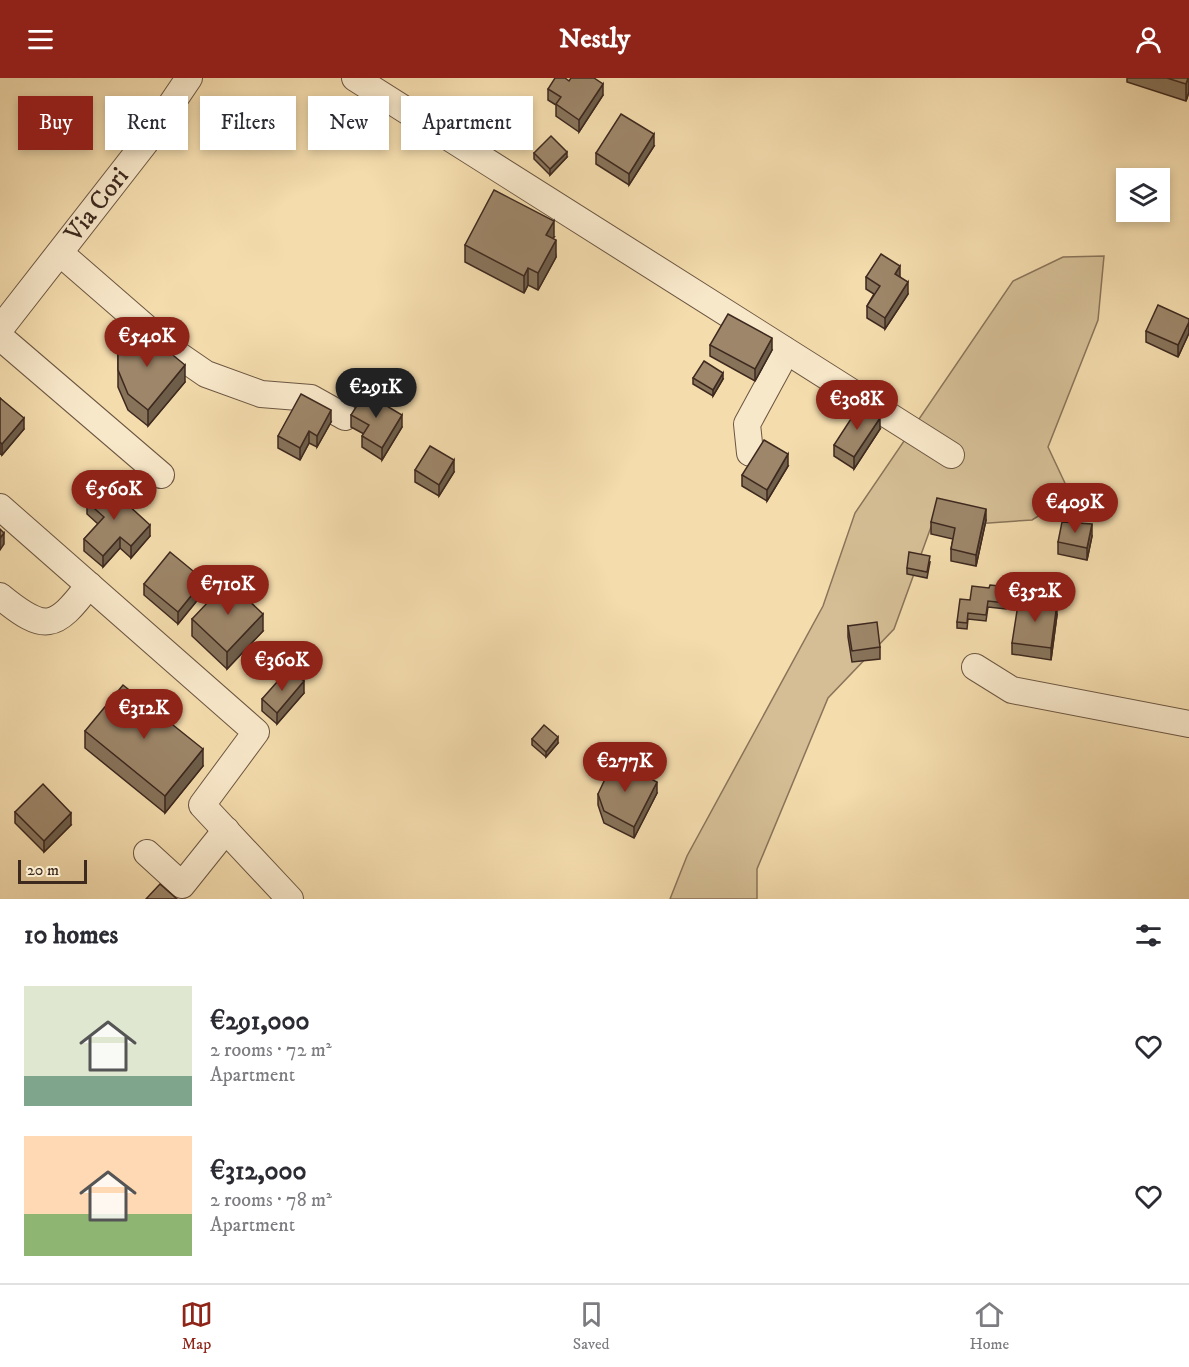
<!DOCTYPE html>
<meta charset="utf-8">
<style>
:root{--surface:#fff;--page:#f2f2f3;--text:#2b2b33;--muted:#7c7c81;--line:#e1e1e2;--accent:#8f2418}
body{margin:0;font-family:"IM FELL DW Pica",serif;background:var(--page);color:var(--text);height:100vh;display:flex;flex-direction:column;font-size:22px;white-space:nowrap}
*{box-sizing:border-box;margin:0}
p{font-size:20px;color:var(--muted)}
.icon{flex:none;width:33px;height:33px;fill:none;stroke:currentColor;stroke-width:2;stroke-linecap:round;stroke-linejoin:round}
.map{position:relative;height:821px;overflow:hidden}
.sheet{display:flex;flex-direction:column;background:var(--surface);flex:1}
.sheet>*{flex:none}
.top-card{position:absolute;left:18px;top:18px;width:600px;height:54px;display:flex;gap:12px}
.buttons{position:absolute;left:1116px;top:90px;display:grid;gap:12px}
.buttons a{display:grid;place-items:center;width:54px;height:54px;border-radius:0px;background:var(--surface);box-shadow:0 3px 9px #0003;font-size:30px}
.scale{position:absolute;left:18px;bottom:15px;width:69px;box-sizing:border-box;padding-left:6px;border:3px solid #3e291f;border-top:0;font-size:16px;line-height:21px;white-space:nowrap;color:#3e291f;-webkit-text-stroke:4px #f8e8ca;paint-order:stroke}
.price{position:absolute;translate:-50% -51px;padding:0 14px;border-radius:21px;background:var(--accent);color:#fff;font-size:20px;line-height:39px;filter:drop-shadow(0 2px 3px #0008)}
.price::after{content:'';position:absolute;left:50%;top:36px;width:18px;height:14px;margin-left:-9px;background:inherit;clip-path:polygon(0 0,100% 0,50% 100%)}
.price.active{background:#222;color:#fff}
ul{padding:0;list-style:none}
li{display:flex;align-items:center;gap:18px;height:150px;padding:0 24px}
li span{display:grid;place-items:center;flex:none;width:168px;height:120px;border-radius:0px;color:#555}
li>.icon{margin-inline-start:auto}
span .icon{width:72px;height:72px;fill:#fffc;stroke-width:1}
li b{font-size:26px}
h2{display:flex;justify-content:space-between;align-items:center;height:72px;padding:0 24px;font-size:26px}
.chip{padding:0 21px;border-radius:0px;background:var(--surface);box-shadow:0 3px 9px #0003;font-size:21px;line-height:54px}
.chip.active{background:var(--accent);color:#fff}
header{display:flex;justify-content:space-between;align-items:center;height:78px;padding:0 24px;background:var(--accent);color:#fff;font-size:27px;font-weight:800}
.dock{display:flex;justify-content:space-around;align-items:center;height:84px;border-top:2px solid var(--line);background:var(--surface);font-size:16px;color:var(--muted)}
.dock a{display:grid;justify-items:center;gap:3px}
.dock .active{color:var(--accent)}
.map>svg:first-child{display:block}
.green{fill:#d5be95;stroke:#8a745a;stroke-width:1.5}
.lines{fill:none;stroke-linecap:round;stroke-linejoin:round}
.minor-casing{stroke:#6c5642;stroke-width:28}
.minor{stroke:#f8e8ca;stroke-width:26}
.wall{fill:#87735a;stroke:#3e291f;stroke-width:1.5}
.shaded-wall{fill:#6e5e4a;stroke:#3e291f;stroke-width:1.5}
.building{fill:#9d8669;stroke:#3e291f;stroke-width:1.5}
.labels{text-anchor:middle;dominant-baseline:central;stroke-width:4.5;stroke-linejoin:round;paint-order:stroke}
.street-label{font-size:26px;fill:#3e291f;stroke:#f8e8ca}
</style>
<header><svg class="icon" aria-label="menu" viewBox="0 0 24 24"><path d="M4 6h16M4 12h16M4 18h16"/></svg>Nestly<svg class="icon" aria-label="person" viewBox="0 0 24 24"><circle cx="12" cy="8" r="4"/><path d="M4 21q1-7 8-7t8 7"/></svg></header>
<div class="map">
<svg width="1189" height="821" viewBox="0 0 1189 821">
<rect width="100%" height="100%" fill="#f4dcad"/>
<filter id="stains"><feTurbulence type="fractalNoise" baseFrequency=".00333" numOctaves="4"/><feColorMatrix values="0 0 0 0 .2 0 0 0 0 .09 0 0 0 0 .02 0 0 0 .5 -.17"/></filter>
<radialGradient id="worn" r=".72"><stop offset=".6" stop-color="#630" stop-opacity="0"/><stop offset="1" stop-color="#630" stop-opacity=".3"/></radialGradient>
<polygon class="green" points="1104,178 1098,242 1048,369 1071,418 1032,442 931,449 894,551 828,620 757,791 757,821 670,821 687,778 823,528 855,435 1013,203 1063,179"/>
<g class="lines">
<g class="minor-casing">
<g id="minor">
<polyline points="355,0 951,377"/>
<polyline points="60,175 174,274 206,296 261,316 311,320 345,339"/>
<polyline points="0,251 145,65 189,0"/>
<polyline points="0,259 161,397"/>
<polyline points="750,375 747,346 779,287 783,271"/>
<polyline points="0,429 256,654 202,727 290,821"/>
<path d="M0 518C45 555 55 552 89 507"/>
<polyline points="975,589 1012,612 1189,646"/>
<polyline points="147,775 182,807 226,752"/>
</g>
</g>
<use href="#minor" class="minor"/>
</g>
<g class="wall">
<polygon points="1127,0 1189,0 1189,14 1186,23 1127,4"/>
<polygon points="569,3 603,17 579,54 556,38 556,27 548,22 548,11"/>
<polygon points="654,68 629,107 596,86 596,75"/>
<polygon points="534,75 567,79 550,97 534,81"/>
<polygon points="554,159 553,160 556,179 538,212 528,207 524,215 465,184 465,167"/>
<polygon points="866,199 900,199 908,216 885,251 867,240 867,228 874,216 866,211"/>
<polygon points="1189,241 1189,255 1178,279 1146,264 1146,253"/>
<polygon points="710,267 772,272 755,303 710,278"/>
<polygon points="165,271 185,304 148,348 128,332 118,309 118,276"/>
<polygon points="693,300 723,301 713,318 693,306"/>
<polygon points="0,320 24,351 2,377 0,376"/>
<polygon points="351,337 402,349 382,382 362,369 362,358 364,356 351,349"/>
<polygon points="331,344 317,369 309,365 300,382 278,370 278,358"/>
<polygon points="880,351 854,391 834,378 834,367"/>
<polygon points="788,388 767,423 742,408 742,397"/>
<polygon points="415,392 454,394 439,418 415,404"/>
<polygon points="87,424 150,458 131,480 120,470 103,489 84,473 84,461 98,446 87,436"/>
<polygon points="986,442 976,488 951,483 951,471 953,461 931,456 931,444"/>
<polygon points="1092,458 1087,482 1058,476 1058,464"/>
<polygon points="930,484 927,500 907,496 907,490"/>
<polygon points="144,506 204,514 178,546 144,517"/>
<polygon points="1008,515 1006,531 988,529 986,543 968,541 967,551 957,550 957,544 970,522"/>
<polygon points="1057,537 1051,582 1012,576 1012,565"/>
<polygon points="192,541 263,553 227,591 192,558"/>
<polygon points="848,548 880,569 880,581 852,584 848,559"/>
<polygon points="292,601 304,615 277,646 262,633 262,621"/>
<polygon points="85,653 203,688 165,735 85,670"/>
<polygon points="532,661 558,665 546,679 532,667"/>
<polygon points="657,715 634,760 604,745 598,727 598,716"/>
<polygon points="15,734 71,747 44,774 15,745"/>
</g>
<g class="shaded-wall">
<polygon points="1188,0 1189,0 1189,14 1186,23 1186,6"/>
<polygon points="603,6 603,17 579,54 579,42"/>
<polygon points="654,56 654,68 629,107 629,96"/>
<polygon points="567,74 567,79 550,97 550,91"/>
<polygon points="554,143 554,159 546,173 546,157"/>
<polygon points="556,162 556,179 538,212 538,195"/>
<polygon points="900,188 900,200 895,196"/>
<polygon points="528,190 528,207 524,215 524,198"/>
<polygon points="908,204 908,216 885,251 885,240"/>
<polygon points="1189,244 1189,255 1178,279 1178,267"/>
<polygon points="772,260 772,272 755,303 755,291"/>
<polygon points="185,287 185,304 148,348 148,332"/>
<polygon points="723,295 723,301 713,318 713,312"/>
<polygon points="331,332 331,344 317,369 317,358"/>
<polygon points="402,337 402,349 382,382 382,370"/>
<polygon points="24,340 24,351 2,377 2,366"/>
<polygon points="880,340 880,351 854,391 854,379"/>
<polygon points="309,353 309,365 300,382 300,370"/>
<polygon points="788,376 788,388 767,423 767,412"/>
<polygon points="454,382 454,394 439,418 439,407"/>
<polygon points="986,431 986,442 976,488 976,477"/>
<polygon points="1092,446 1092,458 1087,482 1087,470"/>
<polygon points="150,447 150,458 131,480 131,468"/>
<polygon points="4,455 4,466 0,472 0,460"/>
<polygon points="120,459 120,470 103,489 103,478"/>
<polygon points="204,502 204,514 178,546 178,534"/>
<polygon points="1057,525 1057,537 1051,582 1051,570"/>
<polygon points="263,536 263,553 227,591 227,574"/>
<polygon points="304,603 304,615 277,646 277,635"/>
<polygon points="558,659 558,665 546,679 546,674"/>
<polygon points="203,671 203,688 165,735 165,718"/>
<polygon points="657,704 657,715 634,760 634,749"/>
<polygon points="71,735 71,747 44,774 44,763"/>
</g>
<g class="building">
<polygon points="555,0 565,0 569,3 571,0 594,0 603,6 579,42 556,26 561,19 548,11"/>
<polygon points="1167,0 1188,0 1186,6"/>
<polygon points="621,36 654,56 629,96 596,75"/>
<polygon points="551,58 567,74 550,91 534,75"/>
<polygon points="494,112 554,143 546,157 556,162 538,195 528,190 524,198 465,167"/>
<polygon points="881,176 900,188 895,196 908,204 885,240 867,228 880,208 866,199"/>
<polygon points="1158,227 1189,241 1189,244 1178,267 1146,253"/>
<polygon points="728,236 772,260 755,291 710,267"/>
<polygon points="146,255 165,260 163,269 185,287 148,332 128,316 118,292 118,276 132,258"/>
<polygon points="704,283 723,295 713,312 693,300"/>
<polygon points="365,315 402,337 382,370 362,358 369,347 351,337"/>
<polygon points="301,316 331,332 317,358 309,353 300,370 278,358"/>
<polygon points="0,320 24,340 2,366 0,364"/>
<polygon points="860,327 880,340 854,379 834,367"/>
<polygon points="764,362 788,376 767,412 742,397"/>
<polygon points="430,368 454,382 439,407 415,392"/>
<polygon points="104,405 150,447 131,468 120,459 103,478 84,461 104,439 87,424"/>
<polygon points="937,420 986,431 976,477 951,471 955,450 931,444"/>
<polygon points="1062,444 1092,446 1087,470 1058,464"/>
<polygon points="0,451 4,455 0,460"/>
<polygon points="170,474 204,502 178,534 144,506"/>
<polygon points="909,474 930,478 927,494 907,490"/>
<polygon points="228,503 263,536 227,574 192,541"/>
<polygon points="990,507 1008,509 1006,525 988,523 986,537 968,535 967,545 957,544 960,521 970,522 972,508 989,510"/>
<polygon points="1019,520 1057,525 1051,570 1012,565"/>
<polygon points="877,544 880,569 852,573 848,548"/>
<polygon points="285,595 292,601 296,597 304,603 277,635 262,621"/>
<polygon points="123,607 203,671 165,718 85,653"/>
<polygon points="544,647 558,659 546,674 532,661"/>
<polygon points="614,682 657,704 634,749 604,733 598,716"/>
<polygon points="43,706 71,735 44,763 15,734"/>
<polygon points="160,806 177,821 146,821"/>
</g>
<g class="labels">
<g class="street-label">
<text transform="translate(97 127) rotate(-52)">Via Cori</text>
</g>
</g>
<rect width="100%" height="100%" filter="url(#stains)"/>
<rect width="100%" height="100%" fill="url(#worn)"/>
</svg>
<div class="buttons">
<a><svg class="icon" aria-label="layers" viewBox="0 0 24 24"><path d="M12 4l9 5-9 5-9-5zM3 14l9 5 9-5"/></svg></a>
</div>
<div class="scale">20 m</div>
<b class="price" style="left:147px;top:290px">€540K</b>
<b class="price active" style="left:376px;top:341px">€291K</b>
<b class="price" style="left:857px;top:353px">€308K</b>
<b class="price" style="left:114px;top:443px">€560K</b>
<b class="price" style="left:1075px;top:456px">€409K</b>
<b class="price" style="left:228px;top:538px">€710K</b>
<b class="price" style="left:1035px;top:545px">€352K</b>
<b class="price" style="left:282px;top:614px">€360K</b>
<b class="price" style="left:144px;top:662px">€312K</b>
<b class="price" style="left:625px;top:715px">€277K</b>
<div class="top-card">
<a class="chip active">Buy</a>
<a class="chip">Rent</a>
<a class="chip">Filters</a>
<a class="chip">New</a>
<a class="chip">Apartment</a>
</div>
</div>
<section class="sheet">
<h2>10 homes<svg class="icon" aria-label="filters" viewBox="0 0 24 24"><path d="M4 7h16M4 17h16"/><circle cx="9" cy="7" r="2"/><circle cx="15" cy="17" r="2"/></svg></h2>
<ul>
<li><span style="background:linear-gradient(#dfe7d0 75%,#7fa58c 0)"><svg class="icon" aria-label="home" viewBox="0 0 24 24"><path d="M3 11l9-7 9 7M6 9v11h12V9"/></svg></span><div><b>€291,000</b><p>2 rooms · 72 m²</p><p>Apartment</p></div><svg class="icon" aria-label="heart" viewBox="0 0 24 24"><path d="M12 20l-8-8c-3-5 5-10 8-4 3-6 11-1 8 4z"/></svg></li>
<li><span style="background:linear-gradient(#ffd9b3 65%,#8fb573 0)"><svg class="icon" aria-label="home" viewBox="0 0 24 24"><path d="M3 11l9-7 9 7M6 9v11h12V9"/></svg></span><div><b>€312,000</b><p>2 rooms · 78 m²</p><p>Apartment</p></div><svg class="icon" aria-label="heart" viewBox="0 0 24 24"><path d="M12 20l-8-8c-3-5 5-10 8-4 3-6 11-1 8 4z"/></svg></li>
</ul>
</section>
<nav class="dock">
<a class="active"><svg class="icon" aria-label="map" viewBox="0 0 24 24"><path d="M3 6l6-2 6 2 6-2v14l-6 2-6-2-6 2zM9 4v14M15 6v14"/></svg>Map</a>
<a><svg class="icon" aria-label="saved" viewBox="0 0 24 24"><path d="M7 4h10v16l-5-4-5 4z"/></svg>Saved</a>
<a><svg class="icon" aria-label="home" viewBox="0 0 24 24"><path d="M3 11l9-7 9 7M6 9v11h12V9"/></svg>Home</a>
</nav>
